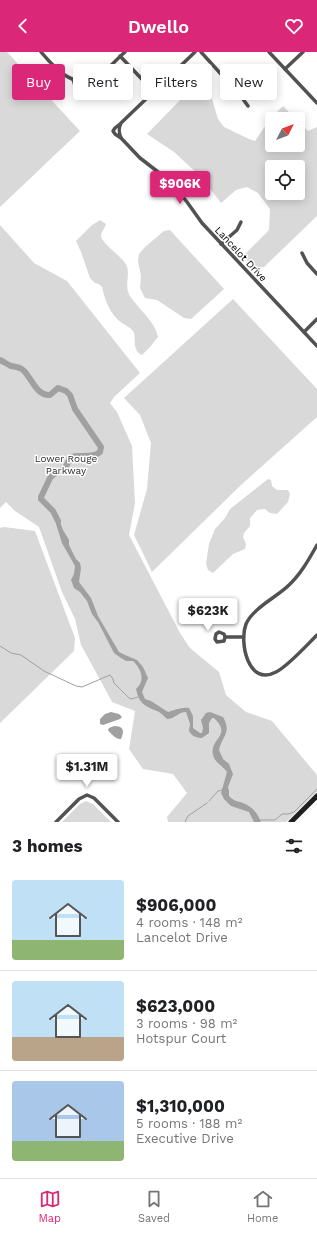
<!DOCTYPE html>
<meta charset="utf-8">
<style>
:root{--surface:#fff;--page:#f6f6f6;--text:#202124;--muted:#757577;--line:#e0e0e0;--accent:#db2777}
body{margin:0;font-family:"Work Sans",sans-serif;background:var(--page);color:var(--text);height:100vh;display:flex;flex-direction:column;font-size:15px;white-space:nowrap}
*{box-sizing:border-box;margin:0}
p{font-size:13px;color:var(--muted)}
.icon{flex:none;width:22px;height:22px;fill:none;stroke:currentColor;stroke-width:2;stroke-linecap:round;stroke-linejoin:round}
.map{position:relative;height:770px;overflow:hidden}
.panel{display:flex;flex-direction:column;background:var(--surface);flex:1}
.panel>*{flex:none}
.top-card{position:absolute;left:12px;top:12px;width:293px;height:36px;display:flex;gap:8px}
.needle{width:26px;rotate:48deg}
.tools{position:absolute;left:265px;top:60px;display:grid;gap:8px}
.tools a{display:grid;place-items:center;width:40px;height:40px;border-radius:4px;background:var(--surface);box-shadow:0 2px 10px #0003;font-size:20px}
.price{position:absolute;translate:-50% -34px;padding:0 9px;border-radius:4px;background:#fff;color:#222;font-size:13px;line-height:26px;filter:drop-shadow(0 1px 2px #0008)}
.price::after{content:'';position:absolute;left:50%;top:24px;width:12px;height:9px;margin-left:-6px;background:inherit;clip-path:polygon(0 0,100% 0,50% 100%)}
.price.current{background:var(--accent);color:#fff}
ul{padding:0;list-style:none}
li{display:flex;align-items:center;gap:12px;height:100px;padding:0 12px}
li+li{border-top:1px solid var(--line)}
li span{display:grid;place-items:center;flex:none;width:112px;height:80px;border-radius:4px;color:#555}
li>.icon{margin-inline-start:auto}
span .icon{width:48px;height:48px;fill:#fffc;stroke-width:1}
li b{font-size:17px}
h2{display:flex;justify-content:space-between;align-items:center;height:48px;padding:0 12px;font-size:17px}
.pill{padding:0 14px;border-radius:4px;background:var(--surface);box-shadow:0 2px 10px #0003;font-size:14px;line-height:36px}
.pill.current{background:var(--accent);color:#fff}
header{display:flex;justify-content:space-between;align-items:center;height:52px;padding:0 12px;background:var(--accent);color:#fff;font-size:18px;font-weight:600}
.dock{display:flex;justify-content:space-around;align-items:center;height:56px;border-top:1px solid var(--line);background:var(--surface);font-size:11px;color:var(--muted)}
.dock a{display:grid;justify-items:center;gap:2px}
.dock .current{color:var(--accent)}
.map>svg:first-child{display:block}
.green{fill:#d9d9d9;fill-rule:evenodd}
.water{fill:#a0a0a0}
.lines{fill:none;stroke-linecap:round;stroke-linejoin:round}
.stream{stroke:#a0a0a0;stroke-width:1}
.river{stroke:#a0a0a0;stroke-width:6}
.street{stroke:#525252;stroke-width:3.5}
.secondary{stroke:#1f1f1f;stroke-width:5}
.labels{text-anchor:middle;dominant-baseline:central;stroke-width:3;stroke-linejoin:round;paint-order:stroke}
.street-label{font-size:10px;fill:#000;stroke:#fff}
.park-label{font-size:10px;fill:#303030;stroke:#fff}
</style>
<header><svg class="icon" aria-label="back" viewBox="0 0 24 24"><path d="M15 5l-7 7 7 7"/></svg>Dwello<svg class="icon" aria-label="heart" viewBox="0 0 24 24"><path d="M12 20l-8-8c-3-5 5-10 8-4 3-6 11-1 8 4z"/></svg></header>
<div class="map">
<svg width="317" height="770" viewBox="0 0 317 770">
<rect width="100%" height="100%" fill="#fff"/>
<g class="green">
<polygon points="0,0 7,0 80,79 0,155"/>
<path d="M199 35 212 47 218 67 224 75 249 87 255 89C264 76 271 65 283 54L296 67H272V93H298V69L308 79 317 75V164L264 215 257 216 249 211 243 204 269 178 270 157 258 141 247 135 236 138 221 151 200 124 174 100 147 82 187 41ZM272 115H298V141H272Z"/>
<path d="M100 168 106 172C105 177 101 179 101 184 101 191 123 205 127 214 130 224 124 235 130 244 139 258 155 269 158 285L150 295 142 303C130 297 138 283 132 278 130 275 125 273 122 271 110 263 105 248 102 235L99 232 95 231 90 226 81 200 76 189 92 173Z"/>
<polygon points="0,173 34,211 67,229 140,321 114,345 110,351 117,360 132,394 135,451 129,483 180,581 190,596 219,620 226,643 246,660 272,669 317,723 317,740 286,770 168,770 167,765 187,741 173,722 143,717 129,697 135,659 112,650 110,646 81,593 75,567 62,540 39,475 15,459 6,450 0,456"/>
<polygon points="170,178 224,237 191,267 184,266 157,248 145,246 140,236 141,224 138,209 139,202 145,195 164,179"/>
<polygon points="233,247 317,337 317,365 241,433 152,520 134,483 147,437 151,391 140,363 124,346"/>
<polygon points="268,427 271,428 272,434 277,438 288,438 290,442 288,450 277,462 270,461 265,457 257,458 250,466 250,474 244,481 243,485 246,492 245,497 233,502 213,521 208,518 206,512 209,492 215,477 225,466 230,457"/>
<polygon points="4,475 35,479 75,586 74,599 0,671 0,476"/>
<polygon points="86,749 93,752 111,770 62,770 80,752"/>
</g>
<g class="water">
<path d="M56 463 59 467 63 478 69 488V493L76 507 80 511 81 516 79 530 91 546 98 564 119 600 125 603 137 608 143 615 148 626 142 640 145 647 151 649 168 660C175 658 181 655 189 656L193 664V676L200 681H202L203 676 201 668 206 661 210 660 223 665C232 681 222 684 219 698L223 707 229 712 233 722 228 735 229 739V744C234 749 237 749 243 751 253 755 257 761 261 770H254L249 760 231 754 224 747 221 741 227 720C222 713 215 711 213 703 209 686 233 684 214 666H212L209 671V681L202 686C196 686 192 684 189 679L190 672 186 660C178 660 175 667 167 667 164 664 160 660 157 659 144 654 139 651 136 637 146 628 141 617 133 609H126L121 606 114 601 98 570 92 562 87 549 80 540 74 536 71 528 74 522 75 514 62 491 56 472Z"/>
<polygon points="111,660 119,662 122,665 120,667 103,673 100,672 100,667 105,662"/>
<path d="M114 674C123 674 125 678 121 687 117 688 111 682 108 678L109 676Z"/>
</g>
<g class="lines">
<g class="stream">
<polyline points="0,594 11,601 21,603 44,619 76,634 82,635 110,623 113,627 114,631 129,646 131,647 138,645"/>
<polyline points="209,749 218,739 222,738"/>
<polyline points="259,768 275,768 282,762 288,762 294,760 317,737"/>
<polyline points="185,770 188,764 207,751"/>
</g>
<path class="river" d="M0 308C4 310 7 312 11 314 16 315 20 315 23 318 32 326 36 344 50 343L58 336 66 339 70 343 75 357 101 395 100 400C92 407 81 402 71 405L65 416 54 422 50 426 41 445V447L53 459 58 469"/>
<g class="street">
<path d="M41 0C56 18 77 41 102 22 110 15 117 7 125 0"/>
<path d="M195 0 121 71C118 77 119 81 121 86L140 106 162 123 175 135 187 150 202 171 317 294"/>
<polyline points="201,0 240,43 248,54"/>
<polyline points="269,0 317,51"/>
<polyline points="120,4 154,40"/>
<polyline points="285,17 303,0"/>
<polyline points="73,27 76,37 80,41 86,39 91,27"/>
<polyline points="120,72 115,76 113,79 115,82 121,86"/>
<polyline points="221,192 237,178 241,170"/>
<polyline points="302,201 307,211 317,222"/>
<polyline points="304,280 317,267"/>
<path d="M317 493C309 507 301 522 289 533 277 545 253 556 246 572 239 590 248 635 276 620 287 615 307 593 317 583"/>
<polyline points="225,585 224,589 217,590 215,587 216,582 219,580 224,582 225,585 243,585"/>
<polyline points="56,770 79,747 87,743 94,746 118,770"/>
</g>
<polyline class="secondary" points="291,770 317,744"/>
</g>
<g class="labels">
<g class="street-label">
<text transform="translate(241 202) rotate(47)">Lancelot Drive</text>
</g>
<g class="park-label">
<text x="66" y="406">Lower Rouge<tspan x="66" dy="12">Parkway</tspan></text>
</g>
</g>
</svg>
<div class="tools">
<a><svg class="needle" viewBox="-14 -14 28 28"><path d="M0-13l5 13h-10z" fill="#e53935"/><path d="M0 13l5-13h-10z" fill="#757577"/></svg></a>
<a><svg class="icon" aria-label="locate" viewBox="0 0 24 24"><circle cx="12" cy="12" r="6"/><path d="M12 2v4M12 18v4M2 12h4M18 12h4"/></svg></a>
</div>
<b class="price current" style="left:180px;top:153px">$906K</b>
<b class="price" style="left:208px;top:580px">$623K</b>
<b class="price" style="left:87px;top:736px">$1.31M</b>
<div class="top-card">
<a class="pill current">Buy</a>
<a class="pill">Rent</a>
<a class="pill">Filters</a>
<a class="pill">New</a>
</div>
</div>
<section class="panel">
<h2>3 homes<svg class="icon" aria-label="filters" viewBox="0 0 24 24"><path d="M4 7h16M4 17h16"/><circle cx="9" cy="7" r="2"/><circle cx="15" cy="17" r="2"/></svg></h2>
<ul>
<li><span style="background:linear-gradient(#bfe0f5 75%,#8fb573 0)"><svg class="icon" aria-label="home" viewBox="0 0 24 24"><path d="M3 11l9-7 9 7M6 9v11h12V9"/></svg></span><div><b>$906,000</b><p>4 rooms · 148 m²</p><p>Lancelot Drive</p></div></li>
<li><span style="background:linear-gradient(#bfe0f5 70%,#b9a48a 0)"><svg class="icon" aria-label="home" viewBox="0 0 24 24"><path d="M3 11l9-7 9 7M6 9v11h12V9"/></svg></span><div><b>$623,000</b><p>3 rooms · 98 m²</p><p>Hotspur Court</p></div></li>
<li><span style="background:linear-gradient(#a9c7e8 75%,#8fb573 0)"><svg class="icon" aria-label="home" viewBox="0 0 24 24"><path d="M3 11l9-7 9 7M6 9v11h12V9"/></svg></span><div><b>$1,310,000</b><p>5 rooms · 188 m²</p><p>Executive Drive</p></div></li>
</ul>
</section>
<nav class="dock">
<a class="current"><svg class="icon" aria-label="map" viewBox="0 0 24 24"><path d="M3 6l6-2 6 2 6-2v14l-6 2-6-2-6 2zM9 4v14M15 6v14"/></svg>Map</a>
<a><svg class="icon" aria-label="saved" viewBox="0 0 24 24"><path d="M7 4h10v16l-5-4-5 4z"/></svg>Saved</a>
<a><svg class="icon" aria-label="home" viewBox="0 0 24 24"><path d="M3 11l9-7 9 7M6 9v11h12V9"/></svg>Home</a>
</nav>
